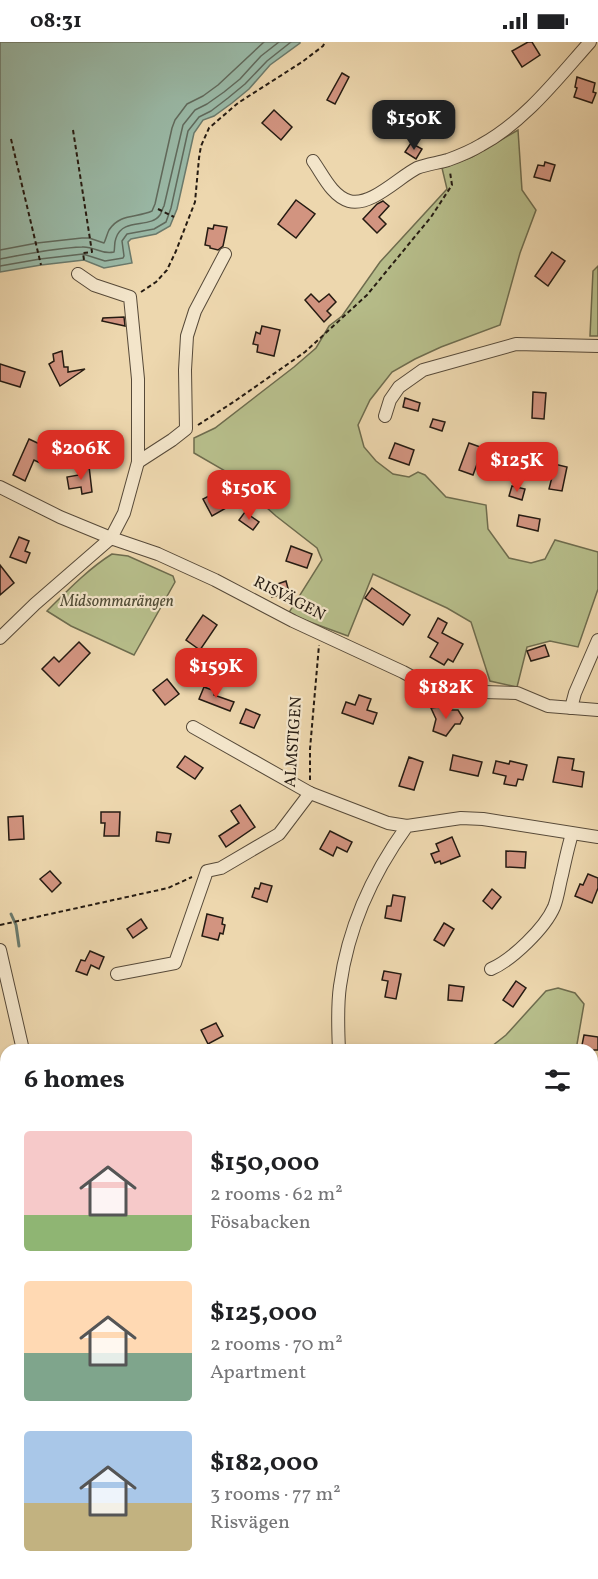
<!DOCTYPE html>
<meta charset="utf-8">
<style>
:root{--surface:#fff;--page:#f6f6f6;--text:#202124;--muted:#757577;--accent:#d93025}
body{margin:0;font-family:Vollkorn,serif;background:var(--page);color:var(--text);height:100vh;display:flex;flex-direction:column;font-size:22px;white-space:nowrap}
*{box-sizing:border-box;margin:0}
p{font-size:20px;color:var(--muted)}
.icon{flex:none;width:33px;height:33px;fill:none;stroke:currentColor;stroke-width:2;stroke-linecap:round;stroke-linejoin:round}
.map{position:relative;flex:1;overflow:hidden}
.panel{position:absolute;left:0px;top:1002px;width:598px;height:536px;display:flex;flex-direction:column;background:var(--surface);border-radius:18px 18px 0 0;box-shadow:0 2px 4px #0004}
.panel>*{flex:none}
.price{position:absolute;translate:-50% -51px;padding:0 14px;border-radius:12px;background:var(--accent);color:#fff;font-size:20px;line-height:39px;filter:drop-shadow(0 2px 3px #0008)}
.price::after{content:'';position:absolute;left:50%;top:36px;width:18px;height:14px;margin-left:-9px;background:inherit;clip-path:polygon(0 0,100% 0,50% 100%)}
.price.selected{background:#222;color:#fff}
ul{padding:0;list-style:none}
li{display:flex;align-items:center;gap:18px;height:150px;padding:0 24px}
li span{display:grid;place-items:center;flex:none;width:168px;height:120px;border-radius:6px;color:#555}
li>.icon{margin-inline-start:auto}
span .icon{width:72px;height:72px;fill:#fffc;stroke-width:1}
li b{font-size:26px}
h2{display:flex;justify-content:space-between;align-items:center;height:72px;padding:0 24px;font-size:26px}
.status{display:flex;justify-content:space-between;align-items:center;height:42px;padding:0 30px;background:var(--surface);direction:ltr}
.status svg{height:16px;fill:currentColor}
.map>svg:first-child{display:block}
.green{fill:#b7be8b;stroke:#6e6c4e;stroke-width:1.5}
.water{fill:#9abaa8;stroke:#6b7a6c;stroke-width:1.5}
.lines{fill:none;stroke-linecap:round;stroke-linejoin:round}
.shore{stroke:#606a5d;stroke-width:1.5}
.stream{stroke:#6b7a6c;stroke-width:3}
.building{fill:#d29480;stroke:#251b12;stroke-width:1.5}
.minor-casing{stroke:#574a39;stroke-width:14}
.path{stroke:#251b12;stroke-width:2;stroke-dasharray:4.5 3;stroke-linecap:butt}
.minor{stroke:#f3e5ca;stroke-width:12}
.labels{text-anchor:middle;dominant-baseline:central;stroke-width:4.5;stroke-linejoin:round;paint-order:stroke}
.street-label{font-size:16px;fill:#251b12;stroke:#f3e5ca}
.park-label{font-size:16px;font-style:italic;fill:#514c36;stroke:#f3e5ca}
</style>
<div class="status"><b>08:31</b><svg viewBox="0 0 49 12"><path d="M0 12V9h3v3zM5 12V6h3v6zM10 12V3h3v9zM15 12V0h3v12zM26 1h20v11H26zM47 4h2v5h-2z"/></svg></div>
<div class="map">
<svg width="598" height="1537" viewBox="0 0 598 1537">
<rect width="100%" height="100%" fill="#edd7ae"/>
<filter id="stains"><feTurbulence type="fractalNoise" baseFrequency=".00333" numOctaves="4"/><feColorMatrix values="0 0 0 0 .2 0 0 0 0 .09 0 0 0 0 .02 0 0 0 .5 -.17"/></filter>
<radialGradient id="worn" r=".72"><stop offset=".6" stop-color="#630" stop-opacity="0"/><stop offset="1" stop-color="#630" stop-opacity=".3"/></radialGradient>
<g class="green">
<polygon points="518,88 522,148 536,168 520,211 500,283 441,305 415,317 392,330 370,358 358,383 364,405 376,419 393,432 409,435 418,430 425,433 446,455 486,463 488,487 509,516 531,521 545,517 555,498 598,510 598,547 578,605 550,599 527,605 517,645 490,639 471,580 447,566 373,532 348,594 288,572 322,518 317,506 276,474 227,430 194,411 194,396 215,386 294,325 316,306 329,284 342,274 380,220 447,147 442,126 472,115"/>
<polygon points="598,224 598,294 590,294 593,229"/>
<path d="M112 512 128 514 173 534 175 540 134 613 71 584 47 569C67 549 88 527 112 512Z"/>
<polygon points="558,946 575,951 584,962 576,1008 487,1008 506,993 546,949"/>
<polygon points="0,1388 6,1402 6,1462 0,1460"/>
<polygon points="598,1391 598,1528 589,1537 522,1537 524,1532 592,1532 592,1396"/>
<polygon points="32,1532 114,1532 115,1537 33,1537"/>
</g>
<polygon class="water" points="0,0 300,0 300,1 270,23 249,47 232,61 214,74 203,78 194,91 177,167 170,184 156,192 131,197 128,200 132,221 104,226 84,218 41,223 0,230"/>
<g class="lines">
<g class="shore">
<path d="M0 208 37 201 82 196H89L104 201C106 197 107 192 109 188 120 171 137 176 152 169L155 162 172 86 175 78 187 62 203 54 218 43 264 0"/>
<path d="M0 217C27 212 54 206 82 205 95 204 100 213 114 210 115 206 114 201 116 196 123 175 150 187 160 173 161 172 163 165 164 164L183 83 195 68 207 62 224 50 240 37 261 14 279 0"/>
<polyline points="0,224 40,217 83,212 105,219 123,216 124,214 122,199 127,192 154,187 166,180 171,166 188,89 199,75 211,69 228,56 245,42 267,19 291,0"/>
</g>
<g class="stream">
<polyline points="11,872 16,883 19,904"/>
<polyline points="592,1094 598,1094"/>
</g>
</g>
<g class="building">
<polygon points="528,0 532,0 540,13 522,25 512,9"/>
<polygon points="342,31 349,35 335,62 327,58"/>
<polygon points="577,35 595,41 593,50 596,51 592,61 574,55 577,46 575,45"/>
<polygon points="426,60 440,70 426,90 412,81"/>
<polygon points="274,68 292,85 281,98 262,81"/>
<polygon points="411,101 422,107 416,117 405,110"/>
<polygon points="545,120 555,123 550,139 534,135 538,123 544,124"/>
<polygon points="296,158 315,172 296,196 278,182"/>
<polygon points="383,159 389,164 379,175 386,182 377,191 363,177 377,162"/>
<polygon points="214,183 227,185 223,204 218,208 210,206 210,204 205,203 208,186 213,187"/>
<polygon points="552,210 565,219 548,244 535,234"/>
<polygon points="311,252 319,260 329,252 336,260 327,269 331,273 324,280 305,258"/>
<polygon points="124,275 125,284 102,279 103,276"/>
<polygon points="262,284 280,288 274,314 257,310 258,303 253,302 256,290 260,292"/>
<polygon points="62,309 64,325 68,325 68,330 85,327 60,344 49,322 54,319 53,312"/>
<polygon points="0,322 25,330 20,345 0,339"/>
<polygon points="533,350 546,351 544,377 532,376"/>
<polygon points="405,356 420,361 418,369 403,365"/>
<polygon points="433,377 445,380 442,389 430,385"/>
<polygon points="29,397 61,412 56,424 41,418 40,421 34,418 25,439 13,433"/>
<polygon points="395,401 414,408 409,423 389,416"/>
<polygon points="469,401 483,406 473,433 459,428"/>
<polygon points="550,421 567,425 562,449 549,447 553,431 548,430"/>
<polygon points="89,424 92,450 82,452 81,445 69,447 67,435 79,433 78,426"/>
<polygon points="512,444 525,447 522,458 509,454"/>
<polygon points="224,446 233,462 212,474 203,457"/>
<polygon points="245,470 259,480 253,488 239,478"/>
<polygon points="519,473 540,477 538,489 517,484"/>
<polygon points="19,495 29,499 25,509 30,511 26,521 10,515"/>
<polygon points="291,504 312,512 307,526 286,519"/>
<polygon points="0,523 14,541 0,553"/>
<polygon points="286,539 289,550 272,555 269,545"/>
<polygon points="372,546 410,573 403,583 365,556"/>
<polygon points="203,573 217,583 200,608 186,598"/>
<polygon points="438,576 447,581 442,591 463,602 453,620 448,617 444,623 430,615 438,601 428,595"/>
<polygon points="79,600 90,611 59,644 42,627 54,615 59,620"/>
<polygon points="545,603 549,614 531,619 527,609"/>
<polygon points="167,637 179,652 165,663 153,648"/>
<polygon points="204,645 215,649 214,653 234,660 230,669 199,657"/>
<polygon points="359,653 371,657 367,668 377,671 373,682 342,671 346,660 355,663"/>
<polygon points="446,664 446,668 458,668 463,676 460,682 455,682 446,694 433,689 436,677 431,666"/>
<polygon points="246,667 260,673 254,686 240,681"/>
<polygon points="453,713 482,720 478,734 450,728"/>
<polygon points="185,714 203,726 195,737 177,725"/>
<polygon points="409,715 423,720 414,748 399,744"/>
<polygon points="558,715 574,717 572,728 584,730 582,745 553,740"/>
<polygon points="496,719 509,722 510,719 527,723 523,738 518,737 516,744 504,742 506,734 493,731"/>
<polygon points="240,763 255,785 226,805 219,794 239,781 231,769"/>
<polygon points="101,770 120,770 119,794 104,794 105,781 101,781"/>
<polygon points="23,774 24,797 9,798 8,775"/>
<polygon points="330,789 352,800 347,810 337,805 333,814 320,807"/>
<polygon points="157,790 171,792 169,801 156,799"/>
<polygon points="452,795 460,814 441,822 440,819 435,821 431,812 439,809 436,802"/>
<polygon points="506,809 526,810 525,826 506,825"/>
<polygon points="50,829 61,841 52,850 40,837"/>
<polygon points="588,832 598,836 598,846 592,861 575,854 580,842 583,843"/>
<polygon points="261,841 272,844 267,860 252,855 255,846 259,847"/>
<polygon points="492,847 501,855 492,867 483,859"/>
<polygon points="393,853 405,855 401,879 385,876 387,864 391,864"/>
<polygon points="207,872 223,876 222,882 225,883 223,892 220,891 218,898 202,894"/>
<polygon points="141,877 147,886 133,896 127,887"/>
<polygon points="444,881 454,887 444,904 434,898"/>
<polygon points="90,909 104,915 99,927 91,923 87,933 76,929 81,918 85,919"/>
<polygon points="384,929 401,932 396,957 385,955 388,939 382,938"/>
<polygon points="516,939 526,946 513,965 503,958"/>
<polygon points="449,943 464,945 462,959 448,958"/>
<polygon points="216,981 223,994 208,1002 201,988"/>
<polygon points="584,993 598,995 598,1008 581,1008"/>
</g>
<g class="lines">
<g class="minor-casing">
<g id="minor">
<path d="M313 119C323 133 332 154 349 159 371 165 399 135 417 126 427 122 438 121 448 118 459 114 471 109 481 103 525 79 557 37 590 0"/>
<polyline points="385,374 390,358 399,345 423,328 516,302 598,304"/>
<polyline points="138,420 172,398 186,387 185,328 187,294 195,269 225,212"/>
<polyline points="0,445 60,475 111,496 124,471 138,420 138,337 130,255 94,243 78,232"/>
<polyline points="0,596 35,562 111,496 158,512 215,538 293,579 403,630 427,643 448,649 517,651 548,664 598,668"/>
<polyline points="571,666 575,651 598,598"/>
<polyline points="193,685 310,751 388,781 407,784"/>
<polyline points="0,908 23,1008"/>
<path d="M491 927C512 918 545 886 554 865 558 855 559 844 562 833 565 819 568 805 572 792"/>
<polyline points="117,932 175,921 207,829 221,826 279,792 310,751"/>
<path d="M339 1008C338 987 337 965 340 944 348 886 373 831 407 784L461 776 483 777 598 795"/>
<polyline points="592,1076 598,1075"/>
<polyline points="0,1206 6,1205"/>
<polyline points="592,1260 598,1257"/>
<polyline points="592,1385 598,1380"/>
<polyline points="14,1532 22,1537"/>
<polyline points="140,1532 142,1537"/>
<polyline points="366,1532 370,1537"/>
<polyline points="514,1537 516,1532"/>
</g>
</g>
<g class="path">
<polyline points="73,88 92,210 83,211 84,218"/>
<polyline points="11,97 41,223"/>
<polyline points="158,167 174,175"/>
<polyline points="141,250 156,240 167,228 176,209 195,160 199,116 201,104 209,86 238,61 302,20 323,4 325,0"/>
<polyline points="198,383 235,359 305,310 367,253 431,175 452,143 450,130"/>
<polyline points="310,738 310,707 319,603"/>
<polyline points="0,883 168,846 192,835"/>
<polyline points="0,1081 6,1081"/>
<polyline points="0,1445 6,1448"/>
<polyline points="42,1537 47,1532"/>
</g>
<use href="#minor" class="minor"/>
</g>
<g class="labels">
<g class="street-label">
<text transform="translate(289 557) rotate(27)">RISVÄGEN</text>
<text transform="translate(294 700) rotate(-86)">ALMSTIGEN</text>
</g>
<g class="park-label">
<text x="117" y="560">Midsommarängen</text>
</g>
</g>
<rect width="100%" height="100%" filter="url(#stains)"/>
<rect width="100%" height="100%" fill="url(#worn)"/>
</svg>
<b class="price selected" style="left:414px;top:109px">$150K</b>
<b class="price" style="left:81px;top:439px">$206K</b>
<b class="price" style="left:517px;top:451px">$125K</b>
<b class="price" style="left:249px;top:479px">$150K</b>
<b class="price" style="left:216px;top:657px">$159K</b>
<b class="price" style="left:446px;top:678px">$182K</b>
<section class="panel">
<h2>6 homes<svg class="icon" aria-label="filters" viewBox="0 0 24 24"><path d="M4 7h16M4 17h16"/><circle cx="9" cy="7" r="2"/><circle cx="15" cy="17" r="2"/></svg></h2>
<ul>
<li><span style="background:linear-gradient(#f6c9c9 70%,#8fb573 0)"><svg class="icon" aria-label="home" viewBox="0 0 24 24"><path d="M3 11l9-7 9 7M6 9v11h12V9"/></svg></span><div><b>$150,000</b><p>2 rooms · 62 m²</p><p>Fösabacken</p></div></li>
<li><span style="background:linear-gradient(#ffd9b3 60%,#7fa58c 0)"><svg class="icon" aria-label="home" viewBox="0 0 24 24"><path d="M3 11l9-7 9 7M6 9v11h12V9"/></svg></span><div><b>$125,000</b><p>2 rooms · 70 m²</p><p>Apartment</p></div></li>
<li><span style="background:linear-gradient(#a9c7e8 60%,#c2b280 0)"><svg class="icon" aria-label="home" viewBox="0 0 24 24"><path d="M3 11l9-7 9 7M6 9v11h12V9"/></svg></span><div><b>$182,000</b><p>3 rooms · 77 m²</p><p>Risvägen</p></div></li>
</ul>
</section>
</div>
